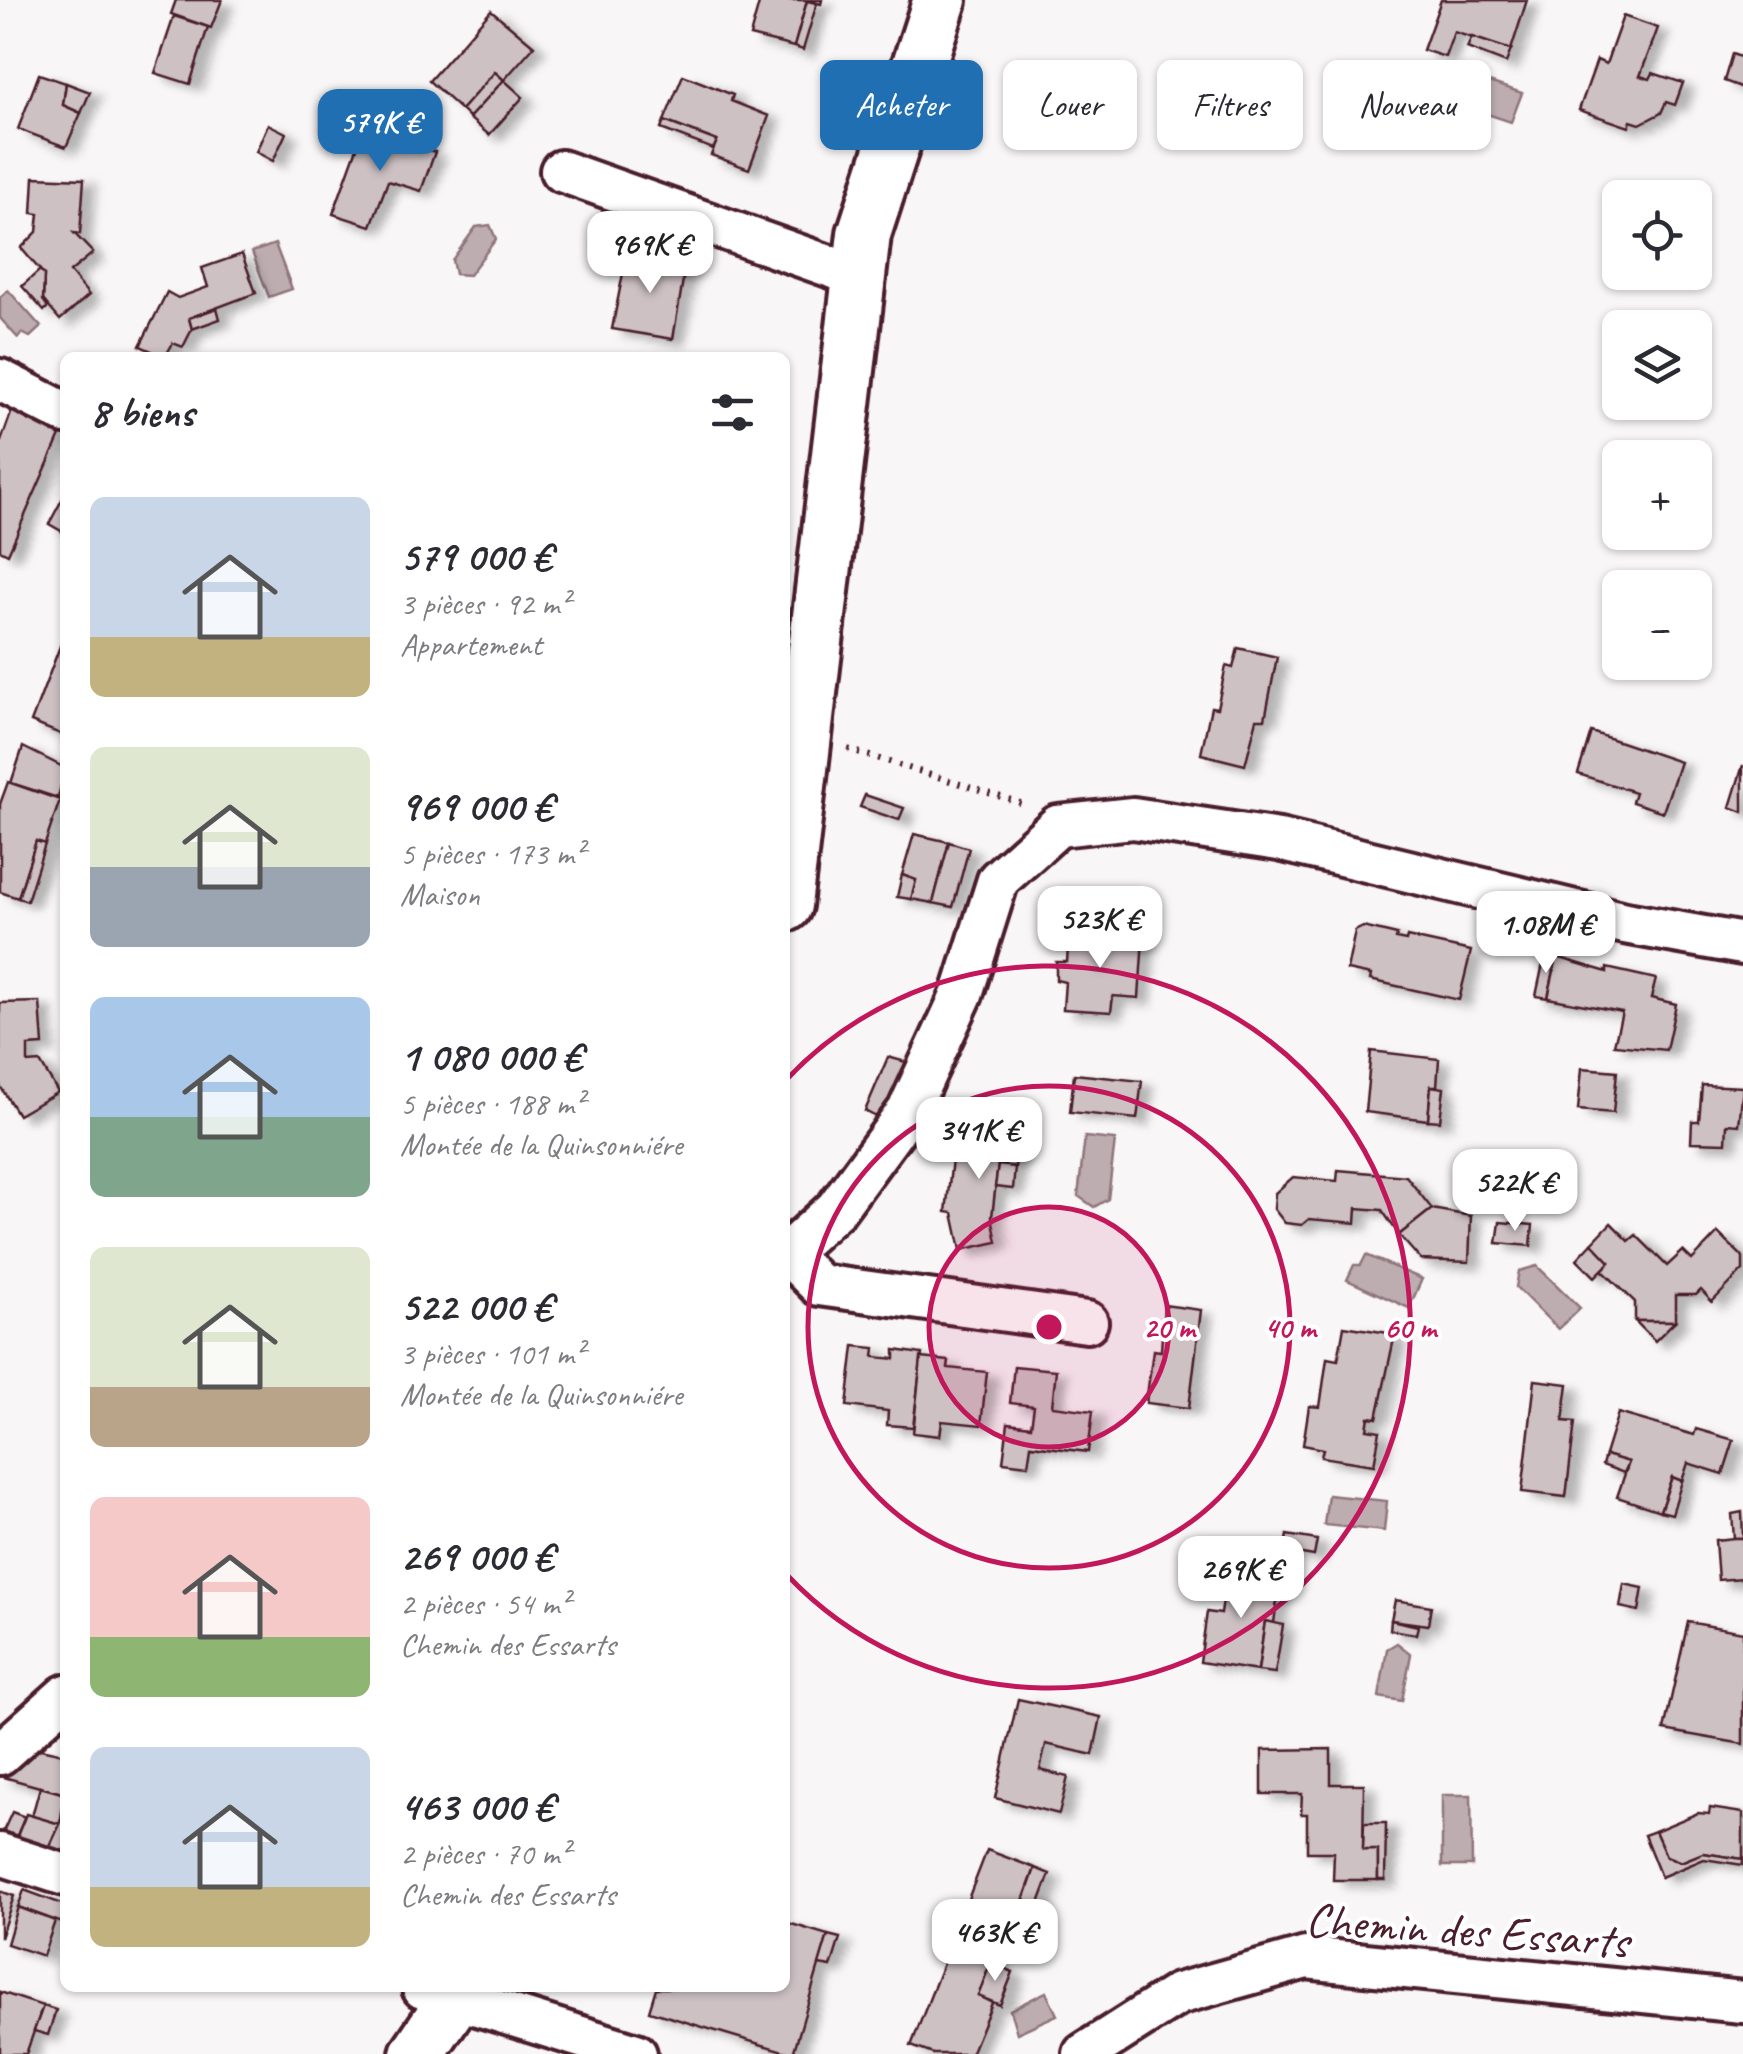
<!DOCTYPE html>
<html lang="fr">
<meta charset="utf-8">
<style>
:root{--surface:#fff;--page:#f7f7f7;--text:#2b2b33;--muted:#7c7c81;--accent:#1f6fb2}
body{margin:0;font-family:Caveat,sans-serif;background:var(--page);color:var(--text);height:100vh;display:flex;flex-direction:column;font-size:38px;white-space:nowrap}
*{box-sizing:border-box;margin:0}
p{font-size:32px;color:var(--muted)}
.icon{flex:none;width:55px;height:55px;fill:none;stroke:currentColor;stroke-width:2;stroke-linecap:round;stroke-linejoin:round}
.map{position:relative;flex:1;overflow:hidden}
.side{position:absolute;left:60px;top:352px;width:730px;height:1640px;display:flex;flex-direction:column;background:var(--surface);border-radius:15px;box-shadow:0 2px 8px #0004}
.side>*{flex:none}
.hud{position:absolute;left:820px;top:60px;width:772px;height:90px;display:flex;gap:20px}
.tools{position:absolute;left:1602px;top:180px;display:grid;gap:20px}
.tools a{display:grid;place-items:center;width:110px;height:110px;border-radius:15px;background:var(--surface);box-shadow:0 2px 8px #0004;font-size:50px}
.price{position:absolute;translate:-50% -85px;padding:0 22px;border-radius:20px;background:#fff;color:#222;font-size:32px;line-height:65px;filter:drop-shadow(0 2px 5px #0008)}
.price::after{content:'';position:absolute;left:50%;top:60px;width:30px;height:22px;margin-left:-15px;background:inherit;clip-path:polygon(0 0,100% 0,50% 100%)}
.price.on{background:var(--accent);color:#fff}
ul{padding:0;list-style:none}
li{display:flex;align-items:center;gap:30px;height:250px;padding:0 30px}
li span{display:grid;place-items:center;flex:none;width:280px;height:200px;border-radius:15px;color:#555}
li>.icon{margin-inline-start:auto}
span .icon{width:120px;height:120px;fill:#fffc;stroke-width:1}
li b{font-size:42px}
h2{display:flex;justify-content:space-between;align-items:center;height:120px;padding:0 30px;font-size:42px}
.tag{padding:0 35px;border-radius:15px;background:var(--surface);box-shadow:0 2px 8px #0004;font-size:35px;line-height:90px}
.tag.on{background:var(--accent);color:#fff}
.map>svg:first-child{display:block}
.water{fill:#bdadb0;stroke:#8f747b;stroke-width:2.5}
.building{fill:#cdc1c4;stroke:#4a1f2b;stroke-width:2.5;filter:url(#shadow)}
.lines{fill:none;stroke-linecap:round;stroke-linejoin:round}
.minor-casing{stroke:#4a1f2b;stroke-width:48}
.major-casing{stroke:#4a1f2b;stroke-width:60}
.path{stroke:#4a1f2b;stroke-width:6;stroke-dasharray:2.5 8;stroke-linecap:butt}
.minor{stroke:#fff;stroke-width:40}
.major{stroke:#fff;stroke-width:52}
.ring{fill:none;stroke:#c2185b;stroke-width:5}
.labels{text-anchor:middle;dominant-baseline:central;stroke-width:8;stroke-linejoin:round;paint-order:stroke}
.street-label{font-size:48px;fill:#4a1f2b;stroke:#fff}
.centre{fill:#c2185b;stroke:#fff;stroke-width:5}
.ring-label{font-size:30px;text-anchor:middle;font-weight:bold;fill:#c2185b;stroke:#fff;stroke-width:8;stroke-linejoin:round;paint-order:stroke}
</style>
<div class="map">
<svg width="1743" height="2054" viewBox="0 0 1743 2054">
<defs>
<filter id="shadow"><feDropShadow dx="11" dy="6" stdDeviation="5" flood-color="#0004"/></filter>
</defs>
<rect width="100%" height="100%" fill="#f8f6f7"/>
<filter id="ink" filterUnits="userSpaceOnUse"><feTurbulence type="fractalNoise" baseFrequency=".01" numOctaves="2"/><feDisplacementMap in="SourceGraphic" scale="20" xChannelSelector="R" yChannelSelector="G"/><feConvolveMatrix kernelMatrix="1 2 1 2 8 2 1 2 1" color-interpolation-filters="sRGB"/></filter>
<g filter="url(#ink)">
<g class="water">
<polygon points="1465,74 1522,93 1511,122 1454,103"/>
<polygon points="490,225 496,239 469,275 455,274 452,260 476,227"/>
<polygon points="275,244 292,289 269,297 252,252"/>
<polygon points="8,290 41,327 30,337 22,333 18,338 0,318 0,297"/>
<polygon points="1085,1137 1115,1140 1108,1199 1094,1207 1078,1196"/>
<polygon points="1366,1255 1422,1279 1409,1308 1347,1280 1354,1265 1361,1265"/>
<polygon points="1537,1266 1580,1308 1558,1329 1516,1287 1519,1271"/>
<polygon points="1328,1495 1387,1501 1384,1531 1324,1525"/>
<polygon points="1397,1643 1411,1654 1402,1701 1379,1697 1387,1649"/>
<polygon points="1442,1795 1471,1795 1472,1866 1442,1866"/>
<polygon points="1046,1992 1057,2015 1017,2033 1010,2010"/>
</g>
<g class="building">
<polygon points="176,0 222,0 211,28 171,14"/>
<polygon points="760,0 822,0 821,4 807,1 794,47 750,36"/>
<polygon points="1441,0 1527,0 1511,50 1454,32 1445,57 1423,50"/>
<polygon points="807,1 817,3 803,50 794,47"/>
<polygon points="491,10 534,46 504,80 495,72 461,110 429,81"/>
<polygon points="174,16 208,27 190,84 155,73"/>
<polygon points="1623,16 1658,28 1640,76 1650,79 1653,73 1683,83 1675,105 1666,102 1661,113 1640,124 1631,121 1629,127 1579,110 1597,60 1606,64"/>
<polygon points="1472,37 1511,50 1506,63 1467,48"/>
<polygon points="1732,54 1743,58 1743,88 1724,81"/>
<polygon points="495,72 504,80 469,118 461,110"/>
<polygon points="39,74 66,83 63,105 81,113 66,147 18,129"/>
<polygon points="683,75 733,95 731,101 769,116 749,169 711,155 717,141 664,121"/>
<polygon points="504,80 523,97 489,135 469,118"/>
<polygon points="66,83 90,92 81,113 63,105"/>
<polygon points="664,121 717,141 713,149 661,129"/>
<polygon points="268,124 286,133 273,161 256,152"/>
<polygon points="364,128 435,152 421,191 388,181 371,226 333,214"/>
<polygon points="34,177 84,179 80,234 74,233 93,253 70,272 89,295 60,320 43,300 44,275 21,248 37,232 39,214 32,213"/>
<polygon points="627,253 686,262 673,339 612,329"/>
<polygon points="242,254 256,293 189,318 192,329 183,347 173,343 165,357 140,346 167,292 178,298 208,287 202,268"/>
<polygon points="40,270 44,275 43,300 48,307 44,311 22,286"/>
<polygon points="217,308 220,319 192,329 189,318"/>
<polygon points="14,405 62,431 8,554 0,550 0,444"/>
<polygon points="65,494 65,533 49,524"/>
<polygon points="65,633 65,736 31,722"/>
<polygon points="1238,648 1277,657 1265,719 1257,719 1245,765 1201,754 1211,707 1217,708 1226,666 1233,668"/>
<polygon points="1591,732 1680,762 1663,812 1632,802 1635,792 1578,774"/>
<polygon points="23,747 65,768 58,798 11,783"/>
<polygon points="1743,765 1743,812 1730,807"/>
<polygon points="8,782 60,800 45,844 36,841 18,898 0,892 0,804"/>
<polygon points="865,795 904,808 899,820 860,807"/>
<polygon points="914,834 949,842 933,903 911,899 916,880 902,875"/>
<polygon points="36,841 45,844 27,901 18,898"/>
<polygon points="949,842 969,848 953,907 933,903"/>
<polygon points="902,875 916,880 911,899 897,897"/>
<polygon points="1363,927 1397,935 1396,939 1406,941 1407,937 1471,951 1459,1000 1370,980 1371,975 1347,970 1355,931"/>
<polygon points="1069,933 1143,938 1139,998 1113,996 1111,1012 1063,1009 1065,982 1056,980 1056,962 1067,962"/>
<polygon points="1545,954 1557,957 1548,998 1536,996"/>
<polygon points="1557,957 1607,972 1607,968 1656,979 1651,998 1676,1004 1666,1050 1614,1045 1622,1012 1548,998"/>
<polygon points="40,1002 43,1045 28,1046 28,1063 40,1062 58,1092 18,1115 0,1086 0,1003"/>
<polygon points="1371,1051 1439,1059 1437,1086 1431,1086 1428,1120 1365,1112"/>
<polygon points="888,1057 906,1062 898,1086 878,1118 865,1111"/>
<polygon points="1582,1068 1617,1071 1613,1113 1578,1110"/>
<polygon points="1074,1074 1142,1081 1137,1119 1070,1112"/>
<polygon points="1702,1085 1743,1087 1739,1125 1727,1124 1726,1143 1691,1142 1692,1121 1699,1121"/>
<polygon points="1431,1086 1444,1088 1440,1121 1428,1120"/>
<polygon points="963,1125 1020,1131 1015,1167 998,1165 992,1217 997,1242 961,1250 953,1213 946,1212 952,1159 959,1160"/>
<polygon points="998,1165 1015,1167 1013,1189 995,1187"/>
<polygon points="1338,1170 1406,1176 1432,1209 1399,1235 1382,1210 1357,1208 1356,1223 1309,1219 1302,1225 1285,1223 1274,1209 1275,1193 1293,1177 1337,1181"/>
<polygon points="1432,1209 1471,1216 1469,1262 1421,1260 1399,1235"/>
<polygon points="1500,1222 1533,1225 1531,1246 1497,1243"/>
<polygon points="1611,1223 1629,1241 1636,1235 1667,1266 1683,1251 1692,1260 1718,1233 1743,1257 1743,1270 1712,1302 1701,1290 1696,1295 1675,1295 1675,1321 1635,1321 1635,1302 1602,1270 1610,1262 1592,1243"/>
<polygon points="1592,1243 1610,1262 1595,1277 1577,1259"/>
<polygon points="1164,1305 1201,1310 1189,1408 1146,1403 1153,1350 1161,1351"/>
<polygon points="1635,1321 1675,1321 1655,1341"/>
<polygon points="1344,1326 1395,1334 1377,1418 1369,1417 1367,1429 1380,1431 1374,1465 1321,1457 1323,1449 1303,1445 1309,1406 1320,1407 1327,1358 1338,1360"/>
<polygon points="854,1346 875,1348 874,1357 895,1359 895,1350 922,1354 913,1427 887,1425 888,1411 847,1406"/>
<polygon points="921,1358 949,1361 948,1368 987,1372 981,1425 942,1421 940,1436 913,1433"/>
<polygon points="1014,1366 1056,1370 1052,1406 1093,1411 1088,1452 1031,1445 1028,1465 1003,1462 1008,1423 1031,1426 1034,1406 1010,1403"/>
<polygon points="1535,1380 1568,1384 1563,1421 1575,1422 1566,1497 1522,1492"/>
<polygon points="1618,1413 1694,1435 1696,1429 1734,1440 1723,1474 1688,1463 1682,1481 1672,1477 1660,1511 1617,1497 1629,1462 1605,1455"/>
<polygon points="1605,1455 1629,1462 1624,1473 1602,1465"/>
<polygon points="1672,1477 1682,1481 1672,1514 1660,1511"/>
<polygon points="1742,1512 1743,1538 1734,1538 1732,1514"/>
<polygon points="1287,1535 1317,1540 1314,1556 1284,1551"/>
<polygon points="1734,1538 1743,1538 1743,1578 1718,1580 1715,1540"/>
<polygon points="1227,1570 1280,1578 1274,1623 1265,1621 1258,1671 1200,1662 1207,1612 1221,1614"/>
<polygon points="1624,1584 1643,1588 1639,1611 1620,1607"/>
<polygon points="1395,1600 1431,1606 1428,1625 1391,1620"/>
<polygon points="1391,1620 1418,1626 1416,1634 1390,1630"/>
<polygon points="1265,1621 1283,1625 1275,1673 1258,1671"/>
<polygon points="1688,1622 1743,1632 1743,1744 1664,1730"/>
<polygon points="1018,1699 1101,1717 1093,1755 1046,1744 1040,1770 1068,1777 1059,1814 995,1798"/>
<polygon points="65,1745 65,1794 0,1776 36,1748 63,1754"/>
<polygon points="1331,1749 1331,1784 1364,1784 1363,1850 1378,1850 1378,1880 1333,1880 1334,1852 1307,1852 1307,1814 1301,1814 1302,1794 1262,1794 1262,1750"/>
<polygon points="40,1787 65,1794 60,1824 32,1816"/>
<polygon points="1710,1808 1743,1813 1743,1859 1703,1853 1681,1862 1666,1856 1655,1831 1698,1813 1709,1814"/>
<polygon points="12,1812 25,1817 14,1842 1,1836"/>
<polygon points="65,1812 65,1867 43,1861"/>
<polygon points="26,1814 60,1824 43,1861 13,1846"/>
<polygon points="1364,1823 1386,1823 1385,1880 1378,1880 1378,1850 1363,1850"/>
<polygon points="1655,1831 1666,1856 1681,1862 1703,1853 1743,1859 1743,1865 1704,1859 1661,1877 1644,1835"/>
<polygon points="987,1850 1035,1868 1007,1945 999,1942 992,1959 951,1943"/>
<polygon points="1035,1868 1050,1874 1035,1914 1021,1909"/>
<polygon points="24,1890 65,1905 65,1924 18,1907"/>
<polygon points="0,1891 14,1896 0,1938"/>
<polygon points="18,1907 55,1921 43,1956 7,1944"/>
<polygon points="785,1922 828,1935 793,2054 649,2011 656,1988 785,1988"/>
<polygon points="828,1935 840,1938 831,1967 819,1965"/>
<polygon points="951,1943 992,1959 978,1996 992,2003 971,2054 933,2054 911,2046"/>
<polygon points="991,1962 1013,1972 1000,2005 978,1996"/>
<polygon points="0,1992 43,2006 26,2054 0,2054"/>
<polygon points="43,2006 56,2010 48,2035 34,2031"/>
</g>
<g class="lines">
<g class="minor-casing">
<g id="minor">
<polyline points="561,171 857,276"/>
<polyline points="0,380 65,413"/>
<polyline points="787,1253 819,1285 1087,1322"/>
<polyline points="785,1255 836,1209 908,1111 962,994 998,880 1058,826 1133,818 1279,840 1625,923 1743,944"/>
<polyline points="0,1754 65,1696"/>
<polyline points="0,1854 65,1875"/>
<polyline points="423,1988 636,2054"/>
<polyline points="1084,2054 1178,1994 1306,1958 1743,2002"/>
</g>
</g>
<g class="major-casing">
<g id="major">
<polyline points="785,905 864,234 940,0"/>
<polyline points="417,2054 462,1988"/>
</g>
</g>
<polyline class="path" points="848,749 1027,805"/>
<use href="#minor" class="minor"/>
<use href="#major" class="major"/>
</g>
</g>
<circle cx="1049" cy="1327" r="120" fill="#c2185b" fill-opacity=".12"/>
<g class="ring">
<circle cx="1049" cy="1327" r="120"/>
<circle cx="1049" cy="1327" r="241"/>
<path d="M787 1079A361 361 0 1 1 787 1575"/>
</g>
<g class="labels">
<g class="street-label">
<text transform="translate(1467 1930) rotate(4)">Chemin des Essarts</text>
</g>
</g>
<circle cx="1049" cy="1327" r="15" class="centre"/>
<g class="ring-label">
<text x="1169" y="1338">20 m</text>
<text x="1290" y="1338">40 m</text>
<text x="1410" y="1338">60 m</text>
</g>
</svg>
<div class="tools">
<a><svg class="icon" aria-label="locate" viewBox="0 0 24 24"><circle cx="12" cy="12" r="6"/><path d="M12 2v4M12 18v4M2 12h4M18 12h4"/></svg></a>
<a><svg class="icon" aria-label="layers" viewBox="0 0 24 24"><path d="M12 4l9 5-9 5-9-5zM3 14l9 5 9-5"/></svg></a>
<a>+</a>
<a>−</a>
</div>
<b class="price on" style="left:380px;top:174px">579K €</b>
<b class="price" style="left:650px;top:296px">969K €</b>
<b class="price" style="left:1100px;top:971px">523K €</b>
<b class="price" style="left:1546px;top:976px">1.08M €</b>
<b class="price" style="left:979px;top:1182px">341K €</b>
<b class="price" style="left:1515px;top:1234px">522K €</b>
<b class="price" style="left:1241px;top:1621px">269K €</b>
<b class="price" style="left:995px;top:1984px">463K €</b>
<div class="hud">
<a class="tag on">Acheter</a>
<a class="tag">Louer</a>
<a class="tag">Filtres</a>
<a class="tag">Nouveau</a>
</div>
<section class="side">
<h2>8 biens<svg class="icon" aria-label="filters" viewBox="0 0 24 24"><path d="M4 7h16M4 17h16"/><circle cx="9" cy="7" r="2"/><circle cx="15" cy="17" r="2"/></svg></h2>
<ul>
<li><span style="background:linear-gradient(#c9d6e8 70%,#c2b280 0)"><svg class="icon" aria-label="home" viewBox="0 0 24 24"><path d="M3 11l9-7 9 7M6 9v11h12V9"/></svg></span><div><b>579 000 €</b><p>3 pièces · 92 m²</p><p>Appartement</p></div></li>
<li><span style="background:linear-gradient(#dfe7d0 60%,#9aa5b1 0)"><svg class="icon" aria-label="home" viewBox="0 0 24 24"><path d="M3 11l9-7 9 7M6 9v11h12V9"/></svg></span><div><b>969 000 €</b><p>5 pièces · 173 m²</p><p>Maison</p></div></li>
<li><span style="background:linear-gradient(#a9c7e8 60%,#7fa58c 0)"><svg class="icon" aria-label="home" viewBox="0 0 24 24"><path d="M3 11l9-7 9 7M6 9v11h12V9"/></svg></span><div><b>1 080 000 €</b><p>5 pièces · 188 m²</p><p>Montée de la Quinsonniére</p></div></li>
<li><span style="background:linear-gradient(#dfe7d0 70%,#b9a48a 0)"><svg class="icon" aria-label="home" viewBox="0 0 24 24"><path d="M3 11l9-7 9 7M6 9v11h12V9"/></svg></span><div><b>522 000 €</b><p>3 pièces · 101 m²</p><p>Montée de la Quinsonniére</p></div></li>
<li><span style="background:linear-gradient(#f6c9c9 70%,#8fb573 0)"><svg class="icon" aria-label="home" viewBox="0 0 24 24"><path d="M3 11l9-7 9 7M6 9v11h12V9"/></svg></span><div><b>269 000 €</b><p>2 pièces · 54 m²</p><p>Chemin des Essarts</p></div></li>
<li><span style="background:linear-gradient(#c9d6e8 70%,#c2b280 0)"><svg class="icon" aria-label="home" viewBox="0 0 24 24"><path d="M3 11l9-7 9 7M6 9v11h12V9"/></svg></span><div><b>463 000 €</b><p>2 pièces · 70 m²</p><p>Chemin des Essarts</p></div></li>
</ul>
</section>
</div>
